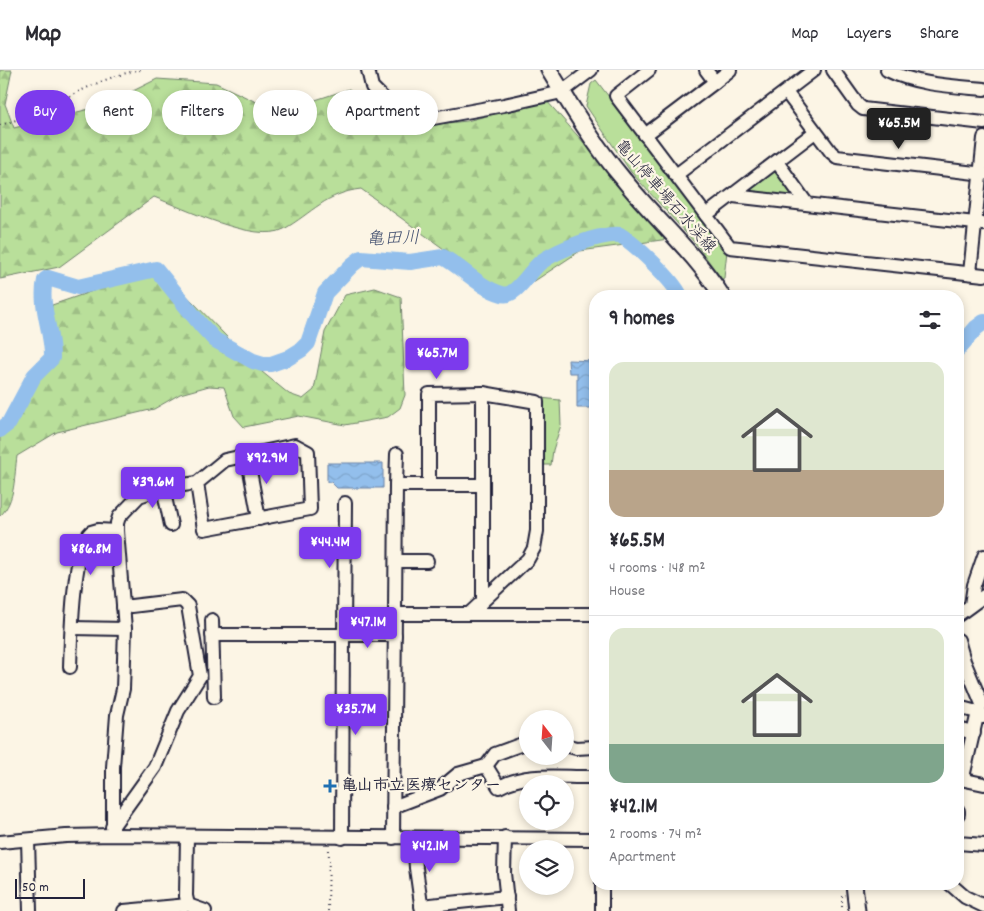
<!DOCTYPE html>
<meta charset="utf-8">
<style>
:root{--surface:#fff;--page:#f7f7f7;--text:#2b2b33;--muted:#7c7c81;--line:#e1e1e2;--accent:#7c3aed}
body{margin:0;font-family:Dekko,"Klee One",sans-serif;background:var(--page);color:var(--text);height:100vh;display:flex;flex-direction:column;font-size:19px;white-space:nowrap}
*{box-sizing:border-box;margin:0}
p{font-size:16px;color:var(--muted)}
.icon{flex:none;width:28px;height:28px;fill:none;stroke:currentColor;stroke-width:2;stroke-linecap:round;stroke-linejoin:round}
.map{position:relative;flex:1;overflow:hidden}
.sheet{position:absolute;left:589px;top:220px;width:375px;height:600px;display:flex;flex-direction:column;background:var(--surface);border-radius:20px;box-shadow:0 2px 8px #0003}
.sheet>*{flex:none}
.banner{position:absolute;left:15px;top:20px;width:475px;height:45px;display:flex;gap:10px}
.needle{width:32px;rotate:343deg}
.tools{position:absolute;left:519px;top:640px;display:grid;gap:10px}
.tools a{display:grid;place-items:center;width:55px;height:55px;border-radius:50%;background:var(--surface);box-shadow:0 2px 8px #0003;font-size:25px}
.scale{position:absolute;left:15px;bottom:12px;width:70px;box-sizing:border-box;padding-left:5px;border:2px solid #22223b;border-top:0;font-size:14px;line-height:18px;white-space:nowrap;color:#22223b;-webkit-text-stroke:4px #fcf5e5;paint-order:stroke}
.price{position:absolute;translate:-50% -42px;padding:0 11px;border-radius:5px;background:var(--accent);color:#fff;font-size:16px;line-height:32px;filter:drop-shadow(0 1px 2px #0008)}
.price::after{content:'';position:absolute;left:50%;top:30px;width:15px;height:11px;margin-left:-8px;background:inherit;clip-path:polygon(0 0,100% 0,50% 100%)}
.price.current{background:#222;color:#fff}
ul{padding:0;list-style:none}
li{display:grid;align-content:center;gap:10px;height:265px;padding:0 20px}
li+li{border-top:1px solid var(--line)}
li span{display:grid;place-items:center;height:155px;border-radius:15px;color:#555}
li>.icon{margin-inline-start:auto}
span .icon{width:90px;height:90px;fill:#fffc;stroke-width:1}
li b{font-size:21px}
h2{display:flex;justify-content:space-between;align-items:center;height:60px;padding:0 20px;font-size:21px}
.tag{padding:0 18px;border-radius:22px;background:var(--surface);box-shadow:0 2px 8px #0003;font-size:18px;line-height:45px}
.tag.current{background:var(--accent);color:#fff}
header{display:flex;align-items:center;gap:30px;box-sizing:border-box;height:70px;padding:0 25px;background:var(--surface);border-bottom:1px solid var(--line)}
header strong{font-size:24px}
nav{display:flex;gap:28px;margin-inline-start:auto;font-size:18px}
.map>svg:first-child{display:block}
.green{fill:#b9df9a;stroke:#6e806a}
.forest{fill:url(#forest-firs);stroke:#6e806a}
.water{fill:url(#water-waves);stroke:#6680a5}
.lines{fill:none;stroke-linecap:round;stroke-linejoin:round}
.river{stroke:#93bfec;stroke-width:16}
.minor-casing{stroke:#22223b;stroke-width:16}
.major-casing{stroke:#22223b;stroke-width:19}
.path{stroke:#22223b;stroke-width:2;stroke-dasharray:1 4;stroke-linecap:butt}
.minor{stroke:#fcf5e5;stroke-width:12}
.major{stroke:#fcf5e5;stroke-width:15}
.poi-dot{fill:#1f6fb2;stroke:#fcf5e5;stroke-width:2}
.labels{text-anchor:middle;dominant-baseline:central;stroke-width:4.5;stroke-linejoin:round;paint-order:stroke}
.street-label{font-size:16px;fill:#22223b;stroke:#fcf5e5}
.poi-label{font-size:16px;font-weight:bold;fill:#22223b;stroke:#fcf5e5;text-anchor:start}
.water-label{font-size:18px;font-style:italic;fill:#445170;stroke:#fcf5e5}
</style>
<header>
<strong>Map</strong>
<nav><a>Map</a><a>Layers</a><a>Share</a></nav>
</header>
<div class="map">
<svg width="984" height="841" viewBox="0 0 984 841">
<defs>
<pattern id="forest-firs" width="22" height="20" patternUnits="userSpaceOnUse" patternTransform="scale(1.25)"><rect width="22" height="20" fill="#b9df9a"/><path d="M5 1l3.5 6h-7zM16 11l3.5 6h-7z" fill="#9fbf86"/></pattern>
<pattern id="water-waves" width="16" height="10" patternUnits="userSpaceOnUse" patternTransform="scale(1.25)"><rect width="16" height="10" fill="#93bfec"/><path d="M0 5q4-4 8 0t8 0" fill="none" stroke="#7ea4cb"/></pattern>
</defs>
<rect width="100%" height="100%" fill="#fcf5e5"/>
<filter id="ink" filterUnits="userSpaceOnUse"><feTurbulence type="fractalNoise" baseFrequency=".02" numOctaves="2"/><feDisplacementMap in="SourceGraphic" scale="10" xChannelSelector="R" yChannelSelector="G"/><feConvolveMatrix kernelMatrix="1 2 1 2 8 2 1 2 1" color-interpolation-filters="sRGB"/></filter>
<g filter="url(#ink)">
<g class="green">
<polygon points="596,10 727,181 724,208 722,209 695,173 631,102 586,36 591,14"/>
<polygon points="772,100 778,101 794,126 790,128 749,122 751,116"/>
<polygon points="540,328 560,330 561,355 553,380 551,395 541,395"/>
</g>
<g class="forest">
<path d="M0 0H12L5 34 14 58 105 35 157 9 216 13 269 38 297 36 349 19 398 58 467 51 546 30 669 169 580 181 530 214 501 222 487 220 444 179 361 119C326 123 312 143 284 159 256 174 183 138 154 127L59 197 0 209Z"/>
<path d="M160 198 256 297 289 324 303 329 314 320 325 262 345 225 375 218 401 227 405 325 400 338 388 347 345 355 299 346 244 357 234 346 224 317 209 316 180 324 154 339 57 362 17 386C14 406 16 431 0 446V353L45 293 52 235Z"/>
</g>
<g class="water">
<polygon points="568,290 595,291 595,338 577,338 577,303 569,303"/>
<polygon points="327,393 383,393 383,418 337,418 331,412 327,412"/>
</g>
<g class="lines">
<g class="river">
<polyline points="958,279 976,258 984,252"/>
<path d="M0 360 9 353 34 306 52 288C53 263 39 236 45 210L48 208 78 217 156 199 201 255 215 270 253 291 263 294H271L288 288 301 280 308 273 325 223 352 195 361 188 410 192 443 187C463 198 480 218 502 224 515 229 531 199 541 192 557 180 601 163 620 165 635 174 674 211 680 226"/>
</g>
<g class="minor-casing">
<g id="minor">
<polyline points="368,0 372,17 392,37 408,45 428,49 504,35 562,22 591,0"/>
<polyline points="649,0 616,26 730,177 984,205"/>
<polyline points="833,0 858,35 863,39 984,53"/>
<path d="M887 0C917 15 951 16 984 19"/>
<polyline points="715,12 730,0"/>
<polyline points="786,22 831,82 837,87 984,104"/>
<polyline points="645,65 715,12 706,0"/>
<polyline points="777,92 807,134"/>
<polyline points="676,105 814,0"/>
<polyline points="733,126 984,154"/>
<polyline points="706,145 815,62"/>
<polyline points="970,203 984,68"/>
<polyline points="247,385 259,449"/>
<polyline points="396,415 397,384"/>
<polyline points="429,415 483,415"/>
<polyline points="163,418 171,455"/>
<polyline points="396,491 427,491"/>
<polyline points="483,529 483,323"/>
<polyline points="971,535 974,515 984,486"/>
<polyline points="470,543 528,489 534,478 537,461 537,332 483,323 429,324 429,415 396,415 395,544 595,544"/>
<polyline points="958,545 984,526"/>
<polyline points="212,550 214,627"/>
<polyline points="72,558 125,559"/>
<polyline points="344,564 345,433"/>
<polyline points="212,565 395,565"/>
<polyline points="958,570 964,591 982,634"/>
<path d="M70 597C71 570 72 479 91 462L98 460 117 461"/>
<polyline points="958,637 981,643 983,647"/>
<polyline points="958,659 974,663"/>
<polyline points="565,675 576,678 595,677"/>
<polyline points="486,696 495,684 528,672"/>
<polyline points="958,705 963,707 978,642"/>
<polyline points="963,707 965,710 984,714"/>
<path d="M393 737 440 719 458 704 486 696 499 717C528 701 563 708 595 707"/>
<polyline points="958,741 958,744"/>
<polyline points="112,757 155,697 178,641 200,606 188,536 182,530 123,537"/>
<polyline points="113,765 113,697 117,645 123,619 125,559 117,461 117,453 119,447 139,426 163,418 197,413 225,390 295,375 308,382 310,439 204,459 197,413"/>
<polyline points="187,766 186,826 188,835"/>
<polyline points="505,767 504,803 508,841"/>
<polyline points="342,768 343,564"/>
<polyline points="393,768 395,544"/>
<polyline points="414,768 416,798 422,841"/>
<polyline points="28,770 30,841"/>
<polyline points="0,772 66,766 113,765 595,769"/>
<polyline points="958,773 984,775"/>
<polyline points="950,814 965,827 984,836"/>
<polyline points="421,836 507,827"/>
<polyline points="124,841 188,835 205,841"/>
<polyline points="602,841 602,814"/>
</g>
</g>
<g class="major-casing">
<g id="major">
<path d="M549 0C572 38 595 76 624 110 656 150 694 182 722 226"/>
<polyline points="854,814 857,841"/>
</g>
</g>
<g class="path">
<path d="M0 55C49 42 90 9 140 0"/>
<polyline points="842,826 842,841"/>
<polyline points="328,841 329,778"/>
</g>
<use href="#minor" class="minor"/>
<use href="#major" class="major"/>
</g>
</g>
<path class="poi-dot" d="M327.5 708.5h5v5h5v5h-5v5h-5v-5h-5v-5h5z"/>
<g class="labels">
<g class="street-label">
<text transform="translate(665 127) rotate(49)">亀山停車場石水渓線</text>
</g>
<g class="poi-label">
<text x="341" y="716">亀山市立医療センター</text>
</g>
<g class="water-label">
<text transform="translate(393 170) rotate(-2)">亀田川</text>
</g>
</g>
</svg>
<div class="tools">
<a><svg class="needle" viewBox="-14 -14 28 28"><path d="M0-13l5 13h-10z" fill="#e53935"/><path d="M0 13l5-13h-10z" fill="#7c7c81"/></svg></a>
<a><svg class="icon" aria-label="locate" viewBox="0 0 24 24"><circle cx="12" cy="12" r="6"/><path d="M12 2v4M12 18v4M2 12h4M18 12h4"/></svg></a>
<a><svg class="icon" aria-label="layers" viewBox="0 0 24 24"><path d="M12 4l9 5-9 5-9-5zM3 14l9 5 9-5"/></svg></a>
</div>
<div class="scale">50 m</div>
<b class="price current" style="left:899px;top:80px">¥65.5M</b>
<b class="price" style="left:437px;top:310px">¥65.7M</b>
<b class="price" style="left:267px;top:415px">¥92.9M</b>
<b class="price" style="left:153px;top:439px">¥39.6M</b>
<b class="price" style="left:330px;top:499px">¥44.4M</b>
<b class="price" style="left:91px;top:506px">¥86.8M</b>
<b class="price" style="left:368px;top:579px">¥47.1M</b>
<b class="price" style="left:356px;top:666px">¥35.7M</b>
<b class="price" style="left:430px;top:803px">¥42.1M</b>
<div class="banner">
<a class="tag current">Buy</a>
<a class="tag">Rent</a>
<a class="tag">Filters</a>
<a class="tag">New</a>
<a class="tag">Apartment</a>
</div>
<section class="sheet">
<h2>9 homes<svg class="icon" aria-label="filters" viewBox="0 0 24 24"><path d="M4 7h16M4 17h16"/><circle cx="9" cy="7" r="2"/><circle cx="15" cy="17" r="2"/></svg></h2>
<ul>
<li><span style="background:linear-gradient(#dfe7d0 70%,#b9a48a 0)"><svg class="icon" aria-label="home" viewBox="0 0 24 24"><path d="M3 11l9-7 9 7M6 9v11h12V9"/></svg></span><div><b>¥65.5M</b><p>4 rooms · 148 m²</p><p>House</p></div></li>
<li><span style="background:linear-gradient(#dfe7d0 75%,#7fa58c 0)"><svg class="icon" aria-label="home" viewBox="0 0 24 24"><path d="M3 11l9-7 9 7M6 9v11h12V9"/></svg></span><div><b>¥42.1M</b><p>2 rooms · 74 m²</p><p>Apartment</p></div></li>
</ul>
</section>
</div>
